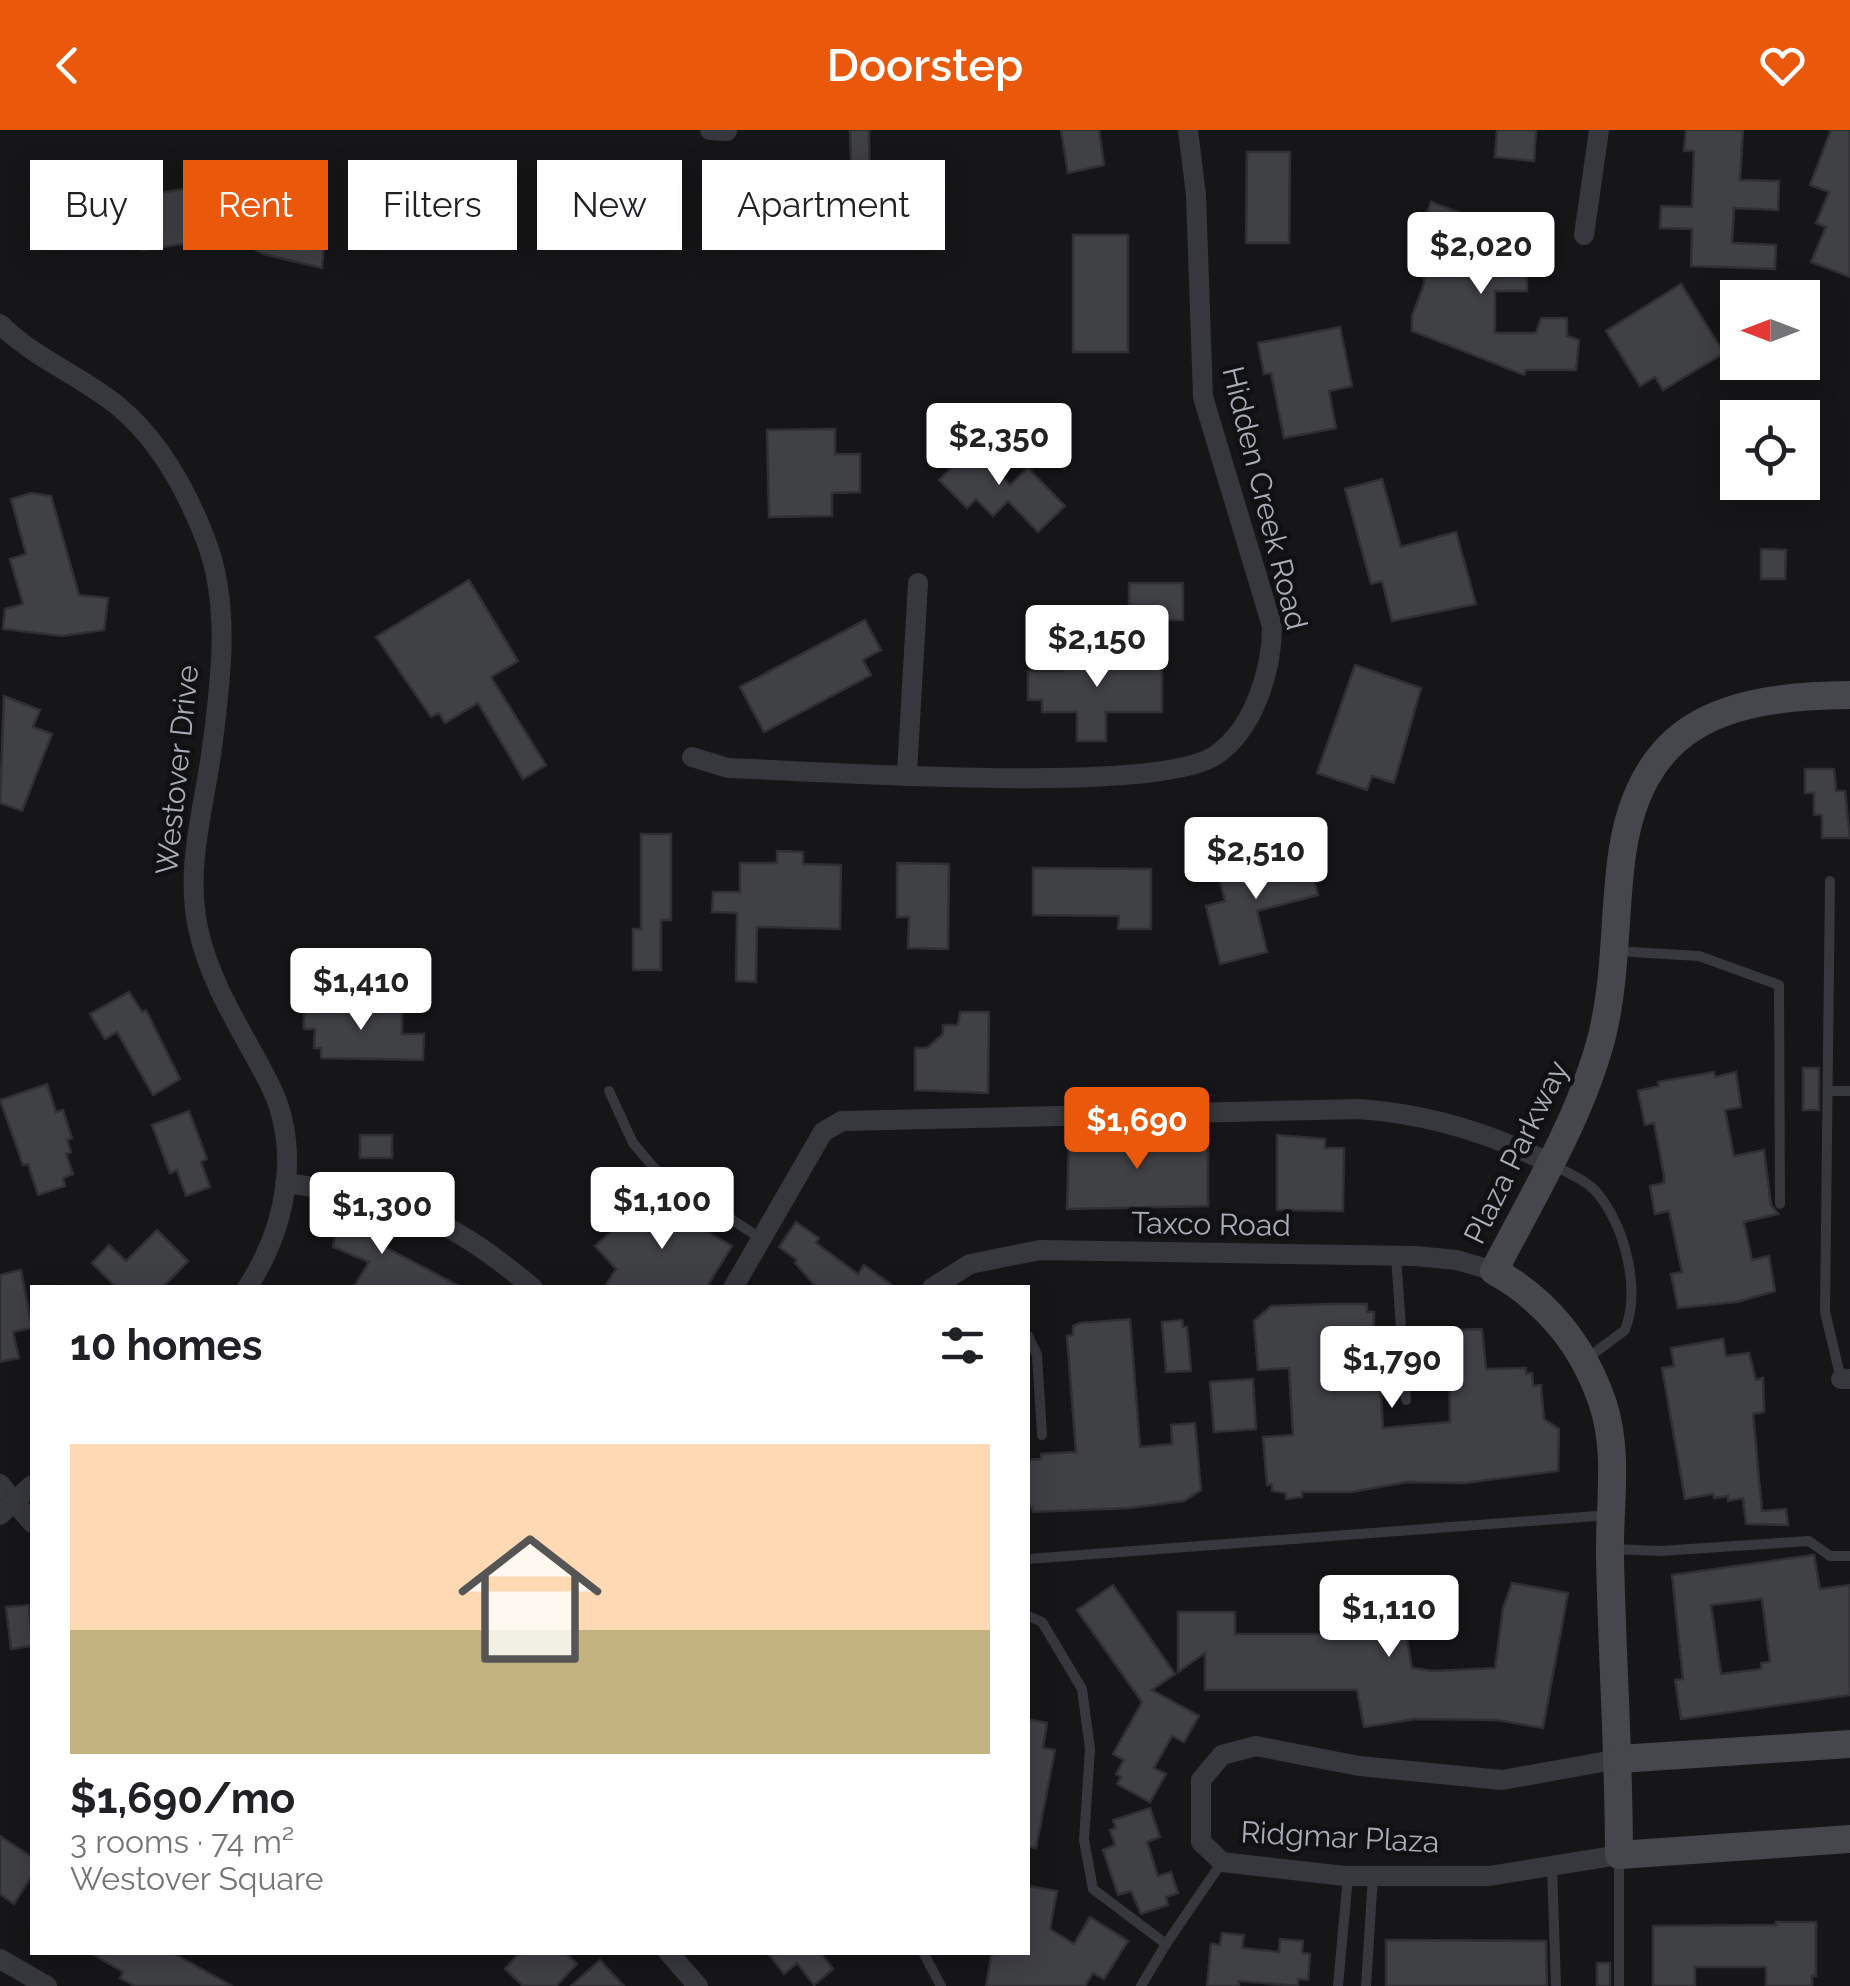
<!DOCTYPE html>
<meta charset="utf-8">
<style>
:root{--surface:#fff;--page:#f6f6f6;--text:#202124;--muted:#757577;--accent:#ea580c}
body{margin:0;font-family:Raleway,sans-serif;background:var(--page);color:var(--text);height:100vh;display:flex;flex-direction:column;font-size:38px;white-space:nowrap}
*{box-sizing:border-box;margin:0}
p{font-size:32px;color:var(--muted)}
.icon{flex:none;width:55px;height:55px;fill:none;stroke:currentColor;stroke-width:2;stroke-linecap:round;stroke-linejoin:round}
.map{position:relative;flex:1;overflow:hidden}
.panel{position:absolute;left:30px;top:1155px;width:1000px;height:670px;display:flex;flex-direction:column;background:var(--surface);border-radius:0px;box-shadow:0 5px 25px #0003}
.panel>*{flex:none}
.banner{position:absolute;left:30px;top:30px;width:1000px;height:90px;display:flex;gap:20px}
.needle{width:65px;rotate:270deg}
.tools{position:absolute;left:1720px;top:150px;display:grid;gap:20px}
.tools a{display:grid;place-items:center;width:100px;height:100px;border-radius:0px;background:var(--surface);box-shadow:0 5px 25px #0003;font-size:50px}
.price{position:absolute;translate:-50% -85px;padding:0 22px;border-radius:10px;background:#fff;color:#222;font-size:32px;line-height:65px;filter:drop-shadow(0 2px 5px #0008)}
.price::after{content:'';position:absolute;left:50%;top:60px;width:30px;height:22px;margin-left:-15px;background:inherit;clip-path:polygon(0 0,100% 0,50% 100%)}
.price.current{background:var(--accent);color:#fff}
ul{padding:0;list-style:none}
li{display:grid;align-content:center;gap:20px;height:530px;padding:0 40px}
li span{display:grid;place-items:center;height:310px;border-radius:0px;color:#555}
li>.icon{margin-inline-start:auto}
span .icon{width:180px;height:180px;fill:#fffc;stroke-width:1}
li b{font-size:42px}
h2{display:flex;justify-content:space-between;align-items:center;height:120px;padding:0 40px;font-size:42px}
.pill{padding:0 35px;border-radius:0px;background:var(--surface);box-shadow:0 5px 25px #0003;font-size:35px;line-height:90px}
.pill.current{background:var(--accent);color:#fff}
header{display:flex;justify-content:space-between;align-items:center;height:130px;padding:0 40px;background:var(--accent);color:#fff;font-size:45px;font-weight:600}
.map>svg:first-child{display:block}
.building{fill:#404145;stroke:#303034;stroke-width:2.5;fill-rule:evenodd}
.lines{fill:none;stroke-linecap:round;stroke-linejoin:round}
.lane{stroke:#37383d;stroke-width:10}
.street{stroke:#37383d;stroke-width:20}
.secondary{stroke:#45474d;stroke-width:28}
.labels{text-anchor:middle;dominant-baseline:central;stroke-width:9;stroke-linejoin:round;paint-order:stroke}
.street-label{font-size:30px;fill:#a8adb8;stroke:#111113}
</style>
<header><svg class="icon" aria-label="back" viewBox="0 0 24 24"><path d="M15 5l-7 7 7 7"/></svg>Doorstep<svg class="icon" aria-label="heart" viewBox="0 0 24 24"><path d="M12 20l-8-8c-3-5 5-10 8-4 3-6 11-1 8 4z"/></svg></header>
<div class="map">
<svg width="1850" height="1856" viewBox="0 0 1850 1856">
<rect width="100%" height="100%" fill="#161618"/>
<g class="building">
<polygon points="850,0 869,0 870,73 817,74 818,107 787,108 786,54 821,53 821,34 851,33"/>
<polygon points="1061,0 1099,0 1104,35 1068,43"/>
<polygon points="1497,0 1536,0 1534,31 1495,27"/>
<polygon points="1686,0 1743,0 1740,50 1779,51 1778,80 1734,78 1732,113 1776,115 1775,139 1691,136 1692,99 1660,98 1661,76 1692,77 1694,21 1684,21"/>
<polygon points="1831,0 1850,0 1850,147 1811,132 1826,97 1816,93 1829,62 1810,55"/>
<polygon points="1247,22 1290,22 1289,113 1246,113"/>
<polygon points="212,35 279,70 274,95 325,104 322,138 263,124 232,107 142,120 135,66 200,57"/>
<polygon points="1431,72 1479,90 1501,90 1502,129 1527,138 1527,161 1495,161 1495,203 1536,203 1541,188 1567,188 1567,206 1579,210 1576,240 1526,240 1524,245 1412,201 1412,186 1424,154 1423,93"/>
<rect x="1073" y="105" width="55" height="117"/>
<polygon points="1681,154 1724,223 1663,260 1655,247 1640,256 1606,201"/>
<polygon points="1340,197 1352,256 1329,261 1336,298 1284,308 1271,243 1264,244 1258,213"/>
<polygon points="835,299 835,324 860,324 860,362 832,363 832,386 769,387 767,300"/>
<polygon points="966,310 1010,355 1028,338 1065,376 1038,402 1008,371 993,386 976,369 967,378 939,350 954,335 948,328"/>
<polygon points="1382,349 1401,417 1456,402 1476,474 1392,491 1382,451 1371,454 1345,359"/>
<polygon points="31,363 51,366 79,465 108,468 104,500 62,506 3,499 5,479 23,474 10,429 26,424 11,369"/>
<polygon points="1761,419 1786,420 1785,449 1761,449"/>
<polygon points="469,450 518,531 491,547 546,635 523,649 478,573 445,593 439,583 431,587 376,507"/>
<rect x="1129" y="453" width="54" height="37"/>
<polygon points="865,490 881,520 863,530 871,545 764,602 740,557"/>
<polygon points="1063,522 1120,522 1120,536 1162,536 1162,582 1106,582 1106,611 1077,611 1077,582 1042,582 1042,570 1028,570 1028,541 1063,541"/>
<polygon points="1355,535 1421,558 1394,653 1372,646 1367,660 1317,643"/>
<polygon points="4,566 40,580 33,597 52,604 22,681 0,673"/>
<polygon points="1805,639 1834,639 1836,661 1845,661 1850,708 1822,708 1822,685 1814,685 1814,663 1805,663"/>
<polygon points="641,704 671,704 671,790 661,790 661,840 633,840 633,799 641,799"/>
<polygon points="777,721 803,722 803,734 841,735 840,799 757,797 756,852 736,851 737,783 712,782 713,762 740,762 740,733 777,733"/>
<polygon points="1307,721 1318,765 1257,781 1267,822 1220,834 1206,776 1225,771 1218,743"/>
<polygon points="897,733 949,734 948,819 908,818 909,787 897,787"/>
<polygon points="1033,738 1151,739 1151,799 1118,799 1119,786 1033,785"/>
<polygon points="129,862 142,882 146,880 180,949 153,965 117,902 105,909 90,884"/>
<polygon points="323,870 363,876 362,886 383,880 402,881 402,904 424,904 423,930 321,928 321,918 314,918 315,899 304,899 304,876 323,876"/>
<polygon points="960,882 989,882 988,963 915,960 915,918 927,918 943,904 943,895 958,895"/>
<rect x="1803" y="938" width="16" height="42"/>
<polygon points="1714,942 1715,947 1736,942 1741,977 1725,980 1734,1026 1764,1020 1771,1075 1778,1084 1744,1092 1752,1130 1769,1126 1775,1161 1737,1172 1678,1178 1671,1144 1682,1142 1669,1081 1655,1084 1650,1056 1664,1053 1664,1045 1654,993 1645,995 1638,961 1659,956 1658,952"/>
<polygon points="47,954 56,982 63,980 72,1008 67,1010 71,1022 66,1024 73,1044 63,1048 65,1056 38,1065 28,1034 23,1035 0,970"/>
<polygon points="189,981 207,1029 201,1032 210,1057 186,1066 177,1040 170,1043 152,995"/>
<polygon points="1181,1004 1208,1004 1208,1076 1067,1079 1069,1007 1133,1005 1133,1011 1181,1011"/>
<rect x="360" y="1005" width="32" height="23"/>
<polygon points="1277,1005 1325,1009 1325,1018 1344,1018 1343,1081 1277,1080"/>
<polygon points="650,1068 732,1116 706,1158 604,1158 616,1139 595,1116 629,1085 637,1090"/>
<polygon points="339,1085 395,1091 383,1116 463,1158 353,1158 369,1132 333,1117"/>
<polygon points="796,1092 819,1108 816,1113 858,1144 864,1135 896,1158 817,1158 795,1133 797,1130 779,1117"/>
<polygon points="157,1100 188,1131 162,1158 117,1158 92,1133 109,1115 126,1131"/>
<polygon points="21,1140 32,1198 13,1202 19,1228 0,1232 0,1145"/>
<polygon points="1330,1174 1367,1174 1367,1182 1374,1182 1373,1249 1380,1248 1383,1298 1450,1292 1449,1215 1455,1215 1456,1200 1482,1199 1486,1239 1526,1238 1526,1244 1532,1243 1533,1256 1541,1255 1544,1289 1559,1299 1558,1341 1464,1353 1407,1352 1352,1362 1302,1362 1302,1367 1286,1369 1286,1363 1272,1361 1272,1354 1267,1355 1263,1307 1293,1305 1289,1238 1258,1240 1254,1191 1271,1176"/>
<polygon points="1130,1189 1140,1317 1172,1314 1171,1295 1195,1293 1201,1360 1184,1371 1130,1378 1033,1382 1032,1377 1028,1377 1028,1330 1041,1329 1041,1324 1076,1322 1067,1206 1073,1205 1073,1196 1080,1193"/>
<polygon points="1182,1190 1183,1197 1187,1197 1191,1241 1166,1242 1162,1192"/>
<polygon points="1723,1209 1726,1226 1749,1223 1756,1250 1763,1248 1764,1282 1753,1284 1762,1381 1786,1379 1788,1395 1746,1394 1743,1368 1728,1371 1728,1366 1714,1368 1713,1364 1685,1369 1662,1238 1674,1236 1671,1218"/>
<polygon points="1253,1249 1256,1299 1214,1302 1210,1252"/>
<path d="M1814 1425 1820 1459 1850 1455V1565L1681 1589 1675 1550 1683 1549 1672 1445ZM1762 1469 1770 1532 1761 1533V1539L1721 1544 1711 1475Z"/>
<polygon points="1397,1452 1412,1538 1433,1541 1495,1538 1503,1478 1512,1453 1568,1463 1543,1598 1497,1590 1415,1589 1364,1597 1357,1560 1205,1560 1205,1523 1178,1542 1178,1482 1235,1482 1235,1504 1347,1504 1340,1462"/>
<polygon points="1113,1455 1175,1544 1152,1560 1199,1586 1184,1612 1172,1606 1154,1638 1166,1644 1150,1672 1117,1654 1121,1647 1116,1644 1124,1630 1113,1624 1142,1572 1077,1480"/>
<polygon points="29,1475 32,1516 11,1519 6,1477"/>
<polygon points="1028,1589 1047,1593 1043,1618 1055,1620 1036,1718 1028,1717"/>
<polygon points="1150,1678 1160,1707 1147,1712 1158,1746 1171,1742 1178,1763 1166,1767 1168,1775 1141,1784 1131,1761 1118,1765 1103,1720 1115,1715 1110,1700 1116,1698 1113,1690"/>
<polygon points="0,1706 32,1727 32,1746 14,1774 0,1764"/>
<polygon points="1028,1756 1057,1761 1050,1799 1074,1814 1090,1787 1128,1811 1104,1849 1093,1843 1085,1856 986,1856 992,1822 1028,1822"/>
<polygon points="1776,1792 1816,1792 1816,1846 1812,1846 1812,1856 1766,1856 1766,1837 1695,1837 1695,1856 1653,1856 1653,1796 1776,1795"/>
<polygon points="1222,1803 1244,1805 1242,1818 1279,1822 1280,1809 1303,1811 1302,1823 1310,1824 1308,1850 1298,1849 1298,1856 1239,1851 1239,1856 1207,1856 1211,1814 1220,1815"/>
<polygon points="1386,1810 1546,1811 1547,1856 1386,1856"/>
<polygon points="89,1822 171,1822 232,1856 135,1856 120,1848 123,1842"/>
<polygon points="520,1822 565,1822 577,1834 556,1856 523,1856 505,1839"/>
<polygon points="767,1822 820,1822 833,1839 814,1855 797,1833 784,1844"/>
<polygon points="600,1830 624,1856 571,1856"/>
<rect x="1597" y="1833" width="13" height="23"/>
</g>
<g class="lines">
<g class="lane">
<polyline points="1830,751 1825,1182 1841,1249"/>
<polyline points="1615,821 1699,826 1779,855 1780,1074"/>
<polyline points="609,961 633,1013 655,1039 763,1110"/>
<polyline points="1830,961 1850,961"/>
<path d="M1553 1035C1568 1043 1588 1051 1599 1065 1625 1099 1641 1159 1625 1200L1585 1230"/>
<polyline points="1396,1126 1406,1270"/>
<polyline points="1028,1206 1037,1225 1042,1305"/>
<polyline points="1611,1419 1660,1421 1809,1411 1830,1426 1850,1426"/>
<polyline points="1028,1429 1610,1385"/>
<polyline points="1028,1486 1042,1492 1082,1559 1090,1619 1084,1710 1093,1759 1166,1814 1141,1856"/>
<polyline points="1619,1727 1619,1856"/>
<polyline points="1552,1736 1556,1856"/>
<polyline points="1166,1814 1222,1732"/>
<polyline points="923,1822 941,1856"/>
<polyline points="1338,1856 1348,1746"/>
<polyline points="1366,1856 1373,1746"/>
</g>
<g class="street">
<polyline points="710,0 727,1"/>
<polyline points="1584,105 1599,0"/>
<path d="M0 194C34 228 81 246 118 276 159 310 186 359 205 408 231 473 221 550 212 618 204 679 185 736 198 798 210 854 241 899 267 949 303 1016 287 1097 247 1158"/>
<path d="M692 627 728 638C817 641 1157 666 1216 625 1254 599 1272 540 1272 496L1203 267 1196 65 1188 0"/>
<polyline points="907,643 918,453"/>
<path d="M285 1053C397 1068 446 1085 533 1158"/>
<path d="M733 1158 823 1002 842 991 1360 979C1425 984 1491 1003 1549 1033"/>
<polyline points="932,1158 970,1134 1040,1120 1415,1126 1457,1130 1494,1141"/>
<polyline points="1841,1249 1850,1249"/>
<polyline points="0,1354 32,1393"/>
<polyline points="0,1385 32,1355"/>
<polyline points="1619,1629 1502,1650 1359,1636 1256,1616 1222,1625 1201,1650 1201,1712 1222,1732 1345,1746 1489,1746 1619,1725"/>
<polyline points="668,1822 698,1856"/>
<polyline points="0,1829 47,1856"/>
</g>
<g class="secondary">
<path d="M1850 565C1726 566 1638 591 1621 732 1614 790 1616 849 1602 906 1580 990 1533 1065 1494 1141 1547 1170 1584 1217 1603 1274 1619 1323 1609 1376 1610 1426 1612 1526 1619 1626 1619 1725L1850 1709"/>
<polyline points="1619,1629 1850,1614"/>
</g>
</g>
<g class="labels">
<g class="street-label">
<text transform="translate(1265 368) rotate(76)">Hidden Creek Road</text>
<text transform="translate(177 640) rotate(-84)">Westover Drive</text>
<text transform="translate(1516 1022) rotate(-64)">Plaza Parkway</text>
<text transform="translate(1211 1094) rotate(1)">Taxco Road</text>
<text transform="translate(1340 1707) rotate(3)">Ridgmar Plaza</text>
</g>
</g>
</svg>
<div class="tools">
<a><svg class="needle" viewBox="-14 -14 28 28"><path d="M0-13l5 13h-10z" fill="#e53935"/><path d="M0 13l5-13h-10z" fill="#757577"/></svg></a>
<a><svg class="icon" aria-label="locate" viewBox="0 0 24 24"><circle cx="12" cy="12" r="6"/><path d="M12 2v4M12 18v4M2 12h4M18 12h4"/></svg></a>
</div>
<b class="price" style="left:1481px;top:167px">$2,020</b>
<b class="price" style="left:999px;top:358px">$2,350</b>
<b class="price" style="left:1097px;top:560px">$2,150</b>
<b class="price" style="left:1256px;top:772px">$2,510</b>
<b class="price" style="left:361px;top:903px">$1,410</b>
<b class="price current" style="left:1137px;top:1042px">$1,690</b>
<b class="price" style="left:662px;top:1122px">$1,100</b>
<b class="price" style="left:382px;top:1127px">$1,300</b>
<b class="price" style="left:1392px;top:1281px">$1,790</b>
<b class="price" style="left:1389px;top:1530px">$1,110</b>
<div class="banner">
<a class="pill">Buy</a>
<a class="pill current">Rent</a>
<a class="pill">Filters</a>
<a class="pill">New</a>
<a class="pill">Apartment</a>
</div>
<section class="panel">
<h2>10 homes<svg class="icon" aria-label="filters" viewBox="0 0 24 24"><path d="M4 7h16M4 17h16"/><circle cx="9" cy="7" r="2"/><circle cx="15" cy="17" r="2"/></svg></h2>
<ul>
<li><span style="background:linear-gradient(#ffd9b3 60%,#c2b280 0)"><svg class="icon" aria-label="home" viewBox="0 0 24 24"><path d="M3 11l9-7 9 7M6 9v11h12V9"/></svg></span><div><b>$1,690/mo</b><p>3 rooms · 74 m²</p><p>Westover Square</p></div></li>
</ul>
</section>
</div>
